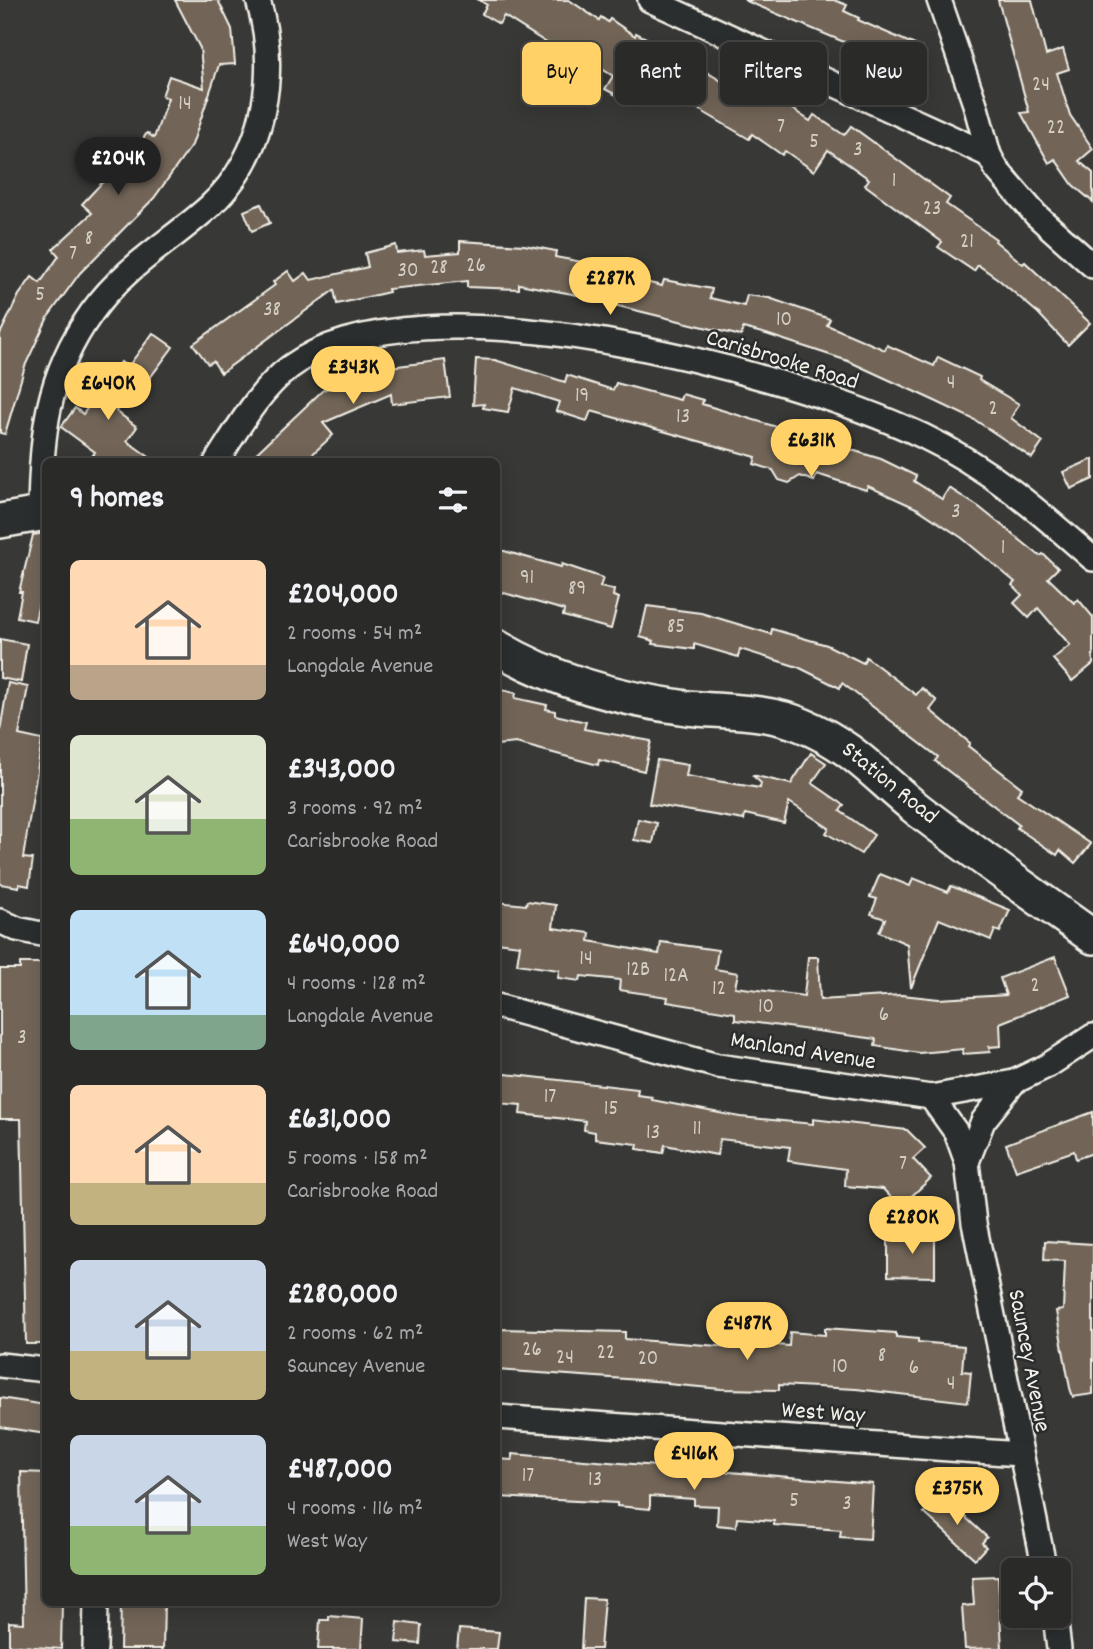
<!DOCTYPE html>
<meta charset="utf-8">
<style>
:root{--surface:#2a2a29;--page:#363635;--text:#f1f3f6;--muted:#a5a7a8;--line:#464646;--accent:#ffd166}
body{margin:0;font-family:Dekko,sans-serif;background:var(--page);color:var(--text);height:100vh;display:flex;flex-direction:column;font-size:26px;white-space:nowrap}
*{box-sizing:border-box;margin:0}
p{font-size:23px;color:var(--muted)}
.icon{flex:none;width:38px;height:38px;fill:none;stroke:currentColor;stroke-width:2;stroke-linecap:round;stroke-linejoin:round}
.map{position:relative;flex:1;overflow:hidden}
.sheet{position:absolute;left:42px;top:458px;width:458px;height:1148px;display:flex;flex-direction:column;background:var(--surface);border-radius:10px;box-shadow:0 4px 18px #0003,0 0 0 2px var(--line)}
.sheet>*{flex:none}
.banner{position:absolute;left:522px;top:42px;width:466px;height:63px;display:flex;gap:14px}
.controls{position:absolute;left:1001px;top:1558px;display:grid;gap:14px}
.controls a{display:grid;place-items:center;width:70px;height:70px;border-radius:10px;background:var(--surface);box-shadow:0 4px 18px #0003,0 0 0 2px var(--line);font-size:35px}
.price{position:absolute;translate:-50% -60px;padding:0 16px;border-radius:24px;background:var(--accent);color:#111;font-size:23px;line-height:46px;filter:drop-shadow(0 2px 4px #0008)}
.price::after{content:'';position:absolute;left:50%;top:42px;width:21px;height:16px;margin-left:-10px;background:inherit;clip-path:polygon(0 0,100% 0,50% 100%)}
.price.current{background:#222;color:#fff}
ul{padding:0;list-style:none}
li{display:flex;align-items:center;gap:21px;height:175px;padding:0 28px}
li span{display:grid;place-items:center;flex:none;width:196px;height:140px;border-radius:10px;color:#555}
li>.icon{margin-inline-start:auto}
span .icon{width:84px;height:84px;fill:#fffc;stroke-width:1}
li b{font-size:30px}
h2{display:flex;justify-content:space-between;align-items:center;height:84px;padding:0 28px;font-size:30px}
.chip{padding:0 24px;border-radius:10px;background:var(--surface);box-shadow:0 4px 18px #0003,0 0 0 2px var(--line);font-size:24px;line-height:63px}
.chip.current{background:var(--accent);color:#111}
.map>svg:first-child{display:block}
.building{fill:#726559;stroke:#f4f1e8;stroke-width:2}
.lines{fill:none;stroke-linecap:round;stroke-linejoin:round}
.street-casing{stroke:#f4f1e8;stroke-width:28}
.secondary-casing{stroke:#f4f1e8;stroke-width:38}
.street{stroke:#2a2d2e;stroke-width:23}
.secondary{stroke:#2a2d2e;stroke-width:33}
.labels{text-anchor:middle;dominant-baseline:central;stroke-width:5;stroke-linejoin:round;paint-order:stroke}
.number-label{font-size:21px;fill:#d4cec4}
.street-label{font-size:24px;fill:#f4f1e8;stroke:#2a2d2e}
</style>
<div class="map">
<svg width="1093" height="1649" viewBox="0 0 1093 1649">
<rect width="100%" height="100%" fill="#383837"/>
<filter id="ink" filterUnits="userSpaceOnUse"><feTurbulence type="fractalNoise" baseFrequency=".0143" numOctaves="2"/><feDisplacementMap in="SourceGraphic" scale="14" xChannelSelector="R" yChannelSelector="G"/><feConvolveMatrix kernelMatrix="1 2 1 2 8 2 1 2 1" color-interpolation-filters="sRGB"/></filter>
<g filter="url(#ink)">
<g class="building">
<polygon points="175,0 218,0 232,29 235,64 219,65 192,145 154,198 80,273 48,317 25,366 5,434 0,433 0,334 19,295 32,277 40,283 59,256 53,249 92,213 82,204 111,173 116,178 147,133 154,138 168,98 162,96 169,76 204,88 200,48"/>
<polygon points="479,0 569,0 599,20 601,17 608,22 610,19 635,36 636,33 672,51 741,93 745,88 775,107 779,100 810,121 814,115 844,135 851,126 950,198 946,204 996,239 995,241 1023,264 1025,262 1090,323 1068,345 1038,313 998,279 978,265 974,271 938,247 942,242 865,185 869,179 828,150 814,171 785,151 782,155 752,134 749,139 683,100 678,108 628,83 620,97 605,89 613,76 565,45 561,52 504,16 499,24 482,14 487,5"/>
<polygon points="744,0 834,0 847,5 844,11 859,18 858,20 922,48 908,82 851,58 856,47"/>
<polygon points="998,0 1032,0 1046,55 1063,49 1069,69 1057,73 1070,115 1093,149 1079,161 1093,173 1093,202 1073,185 1055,159 1049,163 1021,113 1029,112"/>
<polygon points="261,204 270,223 252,231 244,211"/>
<polygon points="460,241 524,245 556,251 555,257 609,267 608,273 662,286 664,280 712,289 710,298 744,306 747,295 769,298 830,319 827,325 885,350 887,345 934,366 938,357 980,377 979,380 1019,404 1011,418 1043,442 1032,458 975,420 935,401 848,361 766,334 743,328 741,336 614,305 615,302 519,284 519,289 467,287 467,281 388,289 389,292 337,304 334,290 221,373 213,361 208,364 193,344 275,285 273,282 288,271 295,281 306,273 311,280 368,267 365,253 396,245 397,253 424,250 425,255 460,252"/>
<polygon points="153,333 173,347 149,379 130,364"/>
<polygon points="476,359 495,360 565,382 567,375 613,390 616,383 680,400 682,394 703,400 702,404 881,459 916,476 914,481 942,499 949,488 979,507 1040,556 1043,554 1058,568 1048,578 1074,603 1078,599 1093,617 1093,664 1072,681 1053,659 1070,645 1038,608 1029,618 1014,603 1022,595 1012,585 1015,582 962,538 918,509 868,486 866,490 817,474 814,481 800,476 789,483 779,480 773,470 754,464 756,457 591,411 587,421 556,411 559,402 515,388 508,412 483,408 484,404 473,405"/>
<polygon points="445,360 450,397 392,404 391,394 323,423 333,435 304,462 247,462 323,390 374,369"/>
<polygon points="121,362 141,377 116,411 137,427 127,441 156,462 88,462 95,452 61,427 75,408 83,414"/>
<polygon points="1093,459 1093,479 1071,489 1063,472"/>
<polygon points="46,533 46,572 35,621 17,617 22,592 19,592 33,535"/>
<polygon points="497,549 561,567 562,564 603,578 600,587 614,590 613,596 619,598 611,629 563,616 564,610 497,591"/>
<polygon points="647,606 701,613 771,634 772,629 827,645 863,663 866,657 916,695 922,688 937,701 930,710 970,743 968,746 1022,788 1017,794 1091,844 1075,863 1060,850 1057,855 1017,828 1019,825 935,761 938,757 842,683 840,688 798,667 740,649 738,657 694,644 694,649 653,644 654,641 640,637"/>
<polygon points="0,639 27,644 21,682 0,678"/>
<polygon points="8,683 28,687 19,735 42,740 23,858 33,859 29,886 19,884 19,887 0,884 0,731"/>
<polygon points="497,689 516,693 515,698 547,705 546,709 555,711 555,715 586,722 584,729 651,741 644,771 599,760 598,765 516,743 497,745"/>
<polygon points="811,753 826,763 812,783 844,805 840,811 874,835 861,854 826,833 829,828 789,802 784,823 745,814 744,820 649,804 657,760 688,765 686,776 760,788 761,783 752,775 791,784"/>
<polygon points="638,819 657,823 653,843 634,840"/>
<polygon points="880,874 910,886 913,878 948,892 951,886 1010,910 1000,932 995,930 991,940 939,919 911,988 907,944 879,932 885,919 871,914 877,899 870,897"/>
<polygon points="527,901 556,905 553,928 590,933 589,941 659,954 661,942 718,950 715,969 738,973 735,987 804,996 808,957 818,957 820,1000 902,995 939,999 1006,995 1000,978 1055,957 1070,995 1000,1023 1001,1046 989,1047 990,1052 963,1054 963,1049 919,1053 875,1046 876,1039 735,1020 735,1013 667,1002 668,997 619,990 620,980 581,976 580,981 558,978 559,970 517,964 520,945 497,942 497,902 526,905"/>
<polygon points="20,963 46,963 46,1344 26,1344 21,1119 0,1119 0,969 20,969"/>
<polygon points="497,1073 638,1089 637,1095 652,1097 652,1100 740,1117 813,1124 813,1119 907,1130 925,1148 913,1159 931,1178 900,1207 883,1189 845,1186 846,1169 788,1161 790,1147 720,1139 717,1155 665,1145 663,1153 637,1149 638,1144 595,1139 595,1132 584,1130 585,1121 520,1114 521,1105 497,1103"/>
<polygon points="1093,1112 1093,1153 1076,1159 1074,1151 1016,1171 1006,1144"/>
<polygon points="888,1234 935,1235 935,1277 888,1276"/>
<polygon points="1045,1241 1093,1244 1093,1394 1073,1397 1070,1388 1056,1311 1063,1310 1065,1261 1044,1260"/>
<polygon points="825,1328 896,1333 896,1337 918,1339 918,1342 964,1346 962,1371 971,1372 968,1402 856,1389 779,1385 779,1390 721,1389 668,1384 668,1382 497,1370 497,1329 625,1332 625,1339 746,1348 746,1343 789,1346 790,1332 825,1335"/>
<polygon points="0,1398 46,1405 46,1434 0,1427"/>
<polygon points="512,1454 873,1484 870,1539 840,1537 841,1530 774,1525 774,1521 737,1518 736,1527 717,1525 718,1506 694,1505 694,1499 650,1496 650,1509 617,1506 617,1503 497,1497 497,1459 512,1460"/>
<polygon points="21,1472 46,1473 46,1603 62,1603 61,1649 9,1645 9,1622 24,1623"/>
<polygon points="941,1495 987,1537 982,1543 986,1547 975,1559 924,1513"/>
<polygon points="998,1576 1002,1648 965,1649 962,1606 974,1605 972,1577"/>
<polygon points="584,1598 604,1599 600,1649 581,1649"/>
<polygon points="121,1603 164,1603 163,1649 120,1649"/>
<polygon points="329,1616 363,1619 361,1649 318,1649 320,1620 329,1620"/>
<polygon points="398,1622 421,1625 420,1644 396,1642"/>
<polygon points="459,1629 499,1632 497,1649 457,1649"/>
</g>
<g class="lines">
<g class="street-casing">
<g id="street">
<polyline points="650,0 989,155"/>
<polyline points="939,0 975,104 989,155 997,170 1036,215 1093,266"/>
<path d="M216 462C237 430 259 390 290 367 421 270 787 372 923 436 988 467 1040 512 1093 559"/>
<path d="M40 513C41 437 46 376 92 312 125 266 169 243 210 206 266 154 279 71 258 0"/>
<polyline points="0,921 17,929 46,935"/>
<polyline points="497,1006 718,1066 931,1097 1014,1082 1047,1066 1093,1036"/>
<polyline points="1014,1082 983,1121 967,1162 974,1223 1045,1570"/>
<polyline points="931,1097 956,1132 967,1162"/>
<polyline points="0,1365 46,1370"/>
<polyline points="497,1417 1020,1454"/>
<polyline points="1055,1615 1059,1649"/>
<polyline points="95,1649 96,1603"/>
</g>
</g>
<g class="secondary-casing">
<g id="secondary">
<polyline points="0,521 46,513"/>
<path d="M497 647C555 682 620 699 687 708 726 712 766 710 802 725 852 745 877 777 917 809 974 853 1034 895 1093 937"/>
</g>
</g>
<use href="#street" class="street"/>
<use href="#secondary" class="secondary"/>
</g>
</g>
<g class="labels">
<g class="number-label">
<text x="1041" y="86">24</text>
<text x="185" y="105">14</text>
<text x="781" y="128">7</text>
<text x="1056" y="129">22</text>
<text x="814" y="143">5</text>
<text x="858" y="151">3</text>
<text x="894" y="182">1</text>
<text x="932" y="210">23</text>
<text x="89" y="240">8</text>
<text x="967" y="243">21</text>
<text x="73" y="255">7</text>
<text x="476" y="267">26</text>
<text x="439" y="269">28</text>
<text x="408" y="272">30</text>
<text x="40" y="296">5</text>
<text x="272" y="311">38</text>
<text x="784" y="321">10</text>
<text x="951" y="384">4</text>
<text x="582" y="397">19</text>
<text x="993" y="410">2</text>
<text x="683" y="418">13</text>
<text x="956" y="513">3</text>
<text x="1003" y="549">1</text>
<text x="527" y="579">91</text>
<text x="577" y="590">89</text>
<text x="676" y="628">85</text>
<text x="586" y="960">14</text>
<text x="638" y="971">12B</text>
<text x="676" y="977">12A</text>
<text x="1035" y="987">2</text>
<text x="719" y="990">12</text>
<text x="766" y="1008">10</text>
<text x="884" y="1016">6</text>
<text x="22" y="1039">3</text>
<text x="550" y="1098">17</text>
<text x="611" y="1110">15</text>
<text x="697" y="1130">11</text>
<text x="653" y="1134">13</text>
<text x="903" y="1165">7</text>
<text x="532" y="1351">26</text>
<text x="606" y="1354">22</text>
<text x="882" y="1357">8</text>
<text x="565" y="1359">24</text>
<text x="648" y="1360">20</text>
<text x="840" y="1368">10</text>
<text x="914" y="1369">6</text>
<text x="951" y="1385">4</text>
<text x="528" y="1477">17</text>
<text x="595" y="1481">13</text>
<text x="794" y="1502">5</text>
<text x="847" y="1505">3</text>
</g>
<g class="street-label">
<text transform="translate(782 361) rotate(17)">Carisbrooke Road</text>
<text transform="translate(889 784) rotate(39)">Station Road</text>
<text transform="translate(803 1052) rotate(9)">Manland Avenue</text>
<text transform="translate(1028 1361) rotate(79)">Sauncey Avenue</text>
<text transform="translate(823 1414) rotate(4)">West Way</text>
</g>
</g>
</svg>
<div class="controls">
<a><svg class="icon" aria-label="locate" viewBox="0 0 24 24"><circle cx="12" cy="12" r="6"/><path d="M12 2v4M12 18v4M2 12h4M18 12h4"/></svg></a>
</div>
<b class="price current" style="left:118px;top:197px">£204K</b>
<b class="price" style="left:610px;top:317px">£287K</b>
<b class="price" style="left:353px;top:406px">£343K</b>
<b class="price" style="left:108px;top:422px">£640K</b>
<b class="price" style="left:811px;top:479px">£631K</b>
<b class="price" style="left:912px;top:1256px">£280K</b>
<b class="price" style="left:747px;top:1362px">£487K</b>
<b class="price" style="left:694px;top:1492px">£416K</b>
<b class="price" style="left:957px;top:1527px">£375K</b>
<div class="banner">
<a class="chip current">Buy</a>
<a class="chip">Rent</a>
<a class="chip">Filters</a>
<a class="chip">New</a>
</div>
<section class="sheet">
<h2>9 homes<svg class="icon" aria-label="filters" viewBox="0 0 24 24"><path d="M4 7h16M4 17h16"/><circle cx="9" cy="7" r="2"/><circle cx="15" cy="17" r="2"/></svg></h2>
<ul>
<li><span style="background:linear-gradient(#ffd9b3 75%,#b9a48a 0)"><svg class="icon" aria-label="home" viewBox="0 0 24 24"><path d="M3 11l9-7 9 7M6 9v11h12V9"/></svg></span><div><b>£204,000</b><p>2 rooms · 54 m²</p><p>Langdale Avenue</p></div></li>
<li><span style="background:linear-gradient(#dfe7d0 60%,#8fb573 0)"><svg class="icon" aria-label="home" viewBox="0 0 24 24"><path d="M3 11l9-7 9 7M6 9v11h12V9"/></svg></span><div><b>£343,000</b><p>3 rooms · 92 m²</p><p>Carisbrooke Road</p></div></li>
<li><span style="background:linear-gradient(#bfe0f5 75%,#7fa58c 0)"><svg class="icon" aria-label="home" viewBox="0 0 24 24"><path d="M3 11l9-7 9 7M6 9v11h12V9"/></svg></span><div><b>£640,000</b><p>4 rooms · 128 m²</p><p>Langdale Avenue</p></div></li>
<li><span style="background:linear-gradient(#ffd9b3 70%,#c2b280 0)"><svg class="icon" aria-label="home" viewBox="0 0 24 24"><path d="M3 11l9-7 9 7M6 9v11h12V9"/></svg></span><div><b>£631,000</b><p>5 rooms · 158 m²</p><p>Carisbrooke Road</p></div></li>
<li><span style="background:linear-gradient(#c9d6e8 65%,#c2b280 0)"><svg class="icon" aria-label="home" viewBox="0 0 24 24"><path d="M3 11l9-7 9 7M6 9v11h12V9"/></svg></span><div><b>£280,000</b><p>2 rooms · 62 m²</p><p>Sauncey Avenue</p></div></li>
<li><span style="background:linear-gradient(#c9d6e8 65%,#8fb573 0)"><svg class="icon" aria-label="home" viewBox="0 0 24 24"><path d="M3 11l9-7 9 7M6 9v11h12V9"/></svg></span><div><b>£487,000</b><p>4 rooms · 116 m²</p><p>West Way</p></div></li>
</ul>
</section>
</div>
